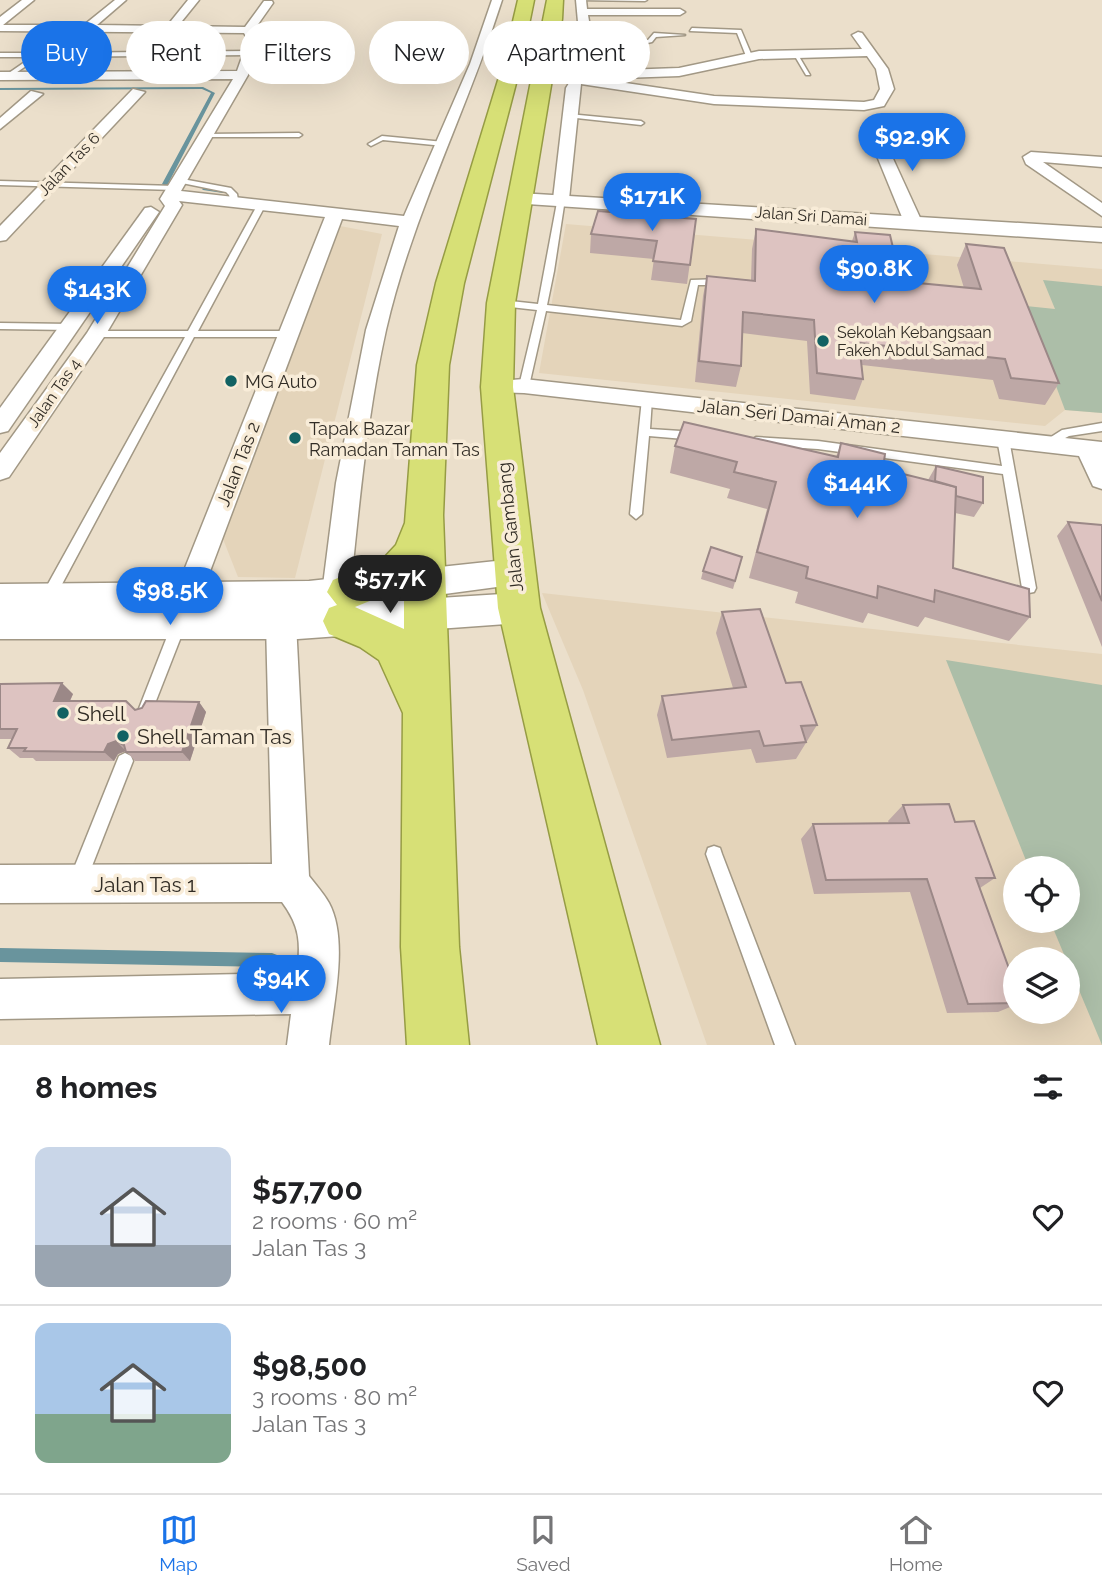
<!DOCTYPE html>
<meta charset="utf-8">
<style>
:root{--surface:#fff;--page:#f2f2f2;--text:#202124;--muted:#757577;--line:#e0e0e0;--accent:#1a73e8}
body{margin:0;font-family:Raleway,sans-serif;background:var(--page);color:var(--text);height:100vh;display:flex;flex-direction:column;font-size:26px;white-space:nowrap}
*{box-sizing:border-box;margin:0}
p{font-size:23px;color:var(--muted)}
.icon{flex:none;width:38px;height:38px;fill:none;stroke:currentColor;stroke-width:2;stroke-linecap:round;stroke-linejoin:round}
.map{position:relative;height:1045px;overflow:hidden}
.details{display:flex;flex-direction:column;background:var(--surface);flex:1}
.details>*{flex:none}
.top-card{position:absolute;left:21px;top:21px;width:700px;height:63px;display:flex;gap:14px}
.controls{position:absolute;left:1003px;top:856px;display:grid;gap:14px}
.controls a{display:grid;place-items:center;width:77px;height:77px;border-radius:50%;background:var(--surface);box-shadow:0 7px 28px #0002;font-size:35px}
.price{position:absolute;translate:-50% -60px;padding:0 16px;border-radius:24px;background:var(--accent);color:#fff;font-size:23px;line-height:46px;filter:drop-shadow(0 2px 4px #0008)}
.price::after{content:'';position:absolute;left:50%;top:42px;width:21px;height:16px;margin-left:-10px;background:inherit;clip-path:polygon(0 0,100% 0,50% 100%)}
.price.on{background:#222;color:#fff}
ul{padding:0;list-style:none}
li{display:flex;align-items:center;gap:21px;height:175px;padding:0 35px}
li+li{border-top:2px solid var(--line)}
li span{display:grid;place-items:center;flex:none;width:196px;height:140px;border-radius:14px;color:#555}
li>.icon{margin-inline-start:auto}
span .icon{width:84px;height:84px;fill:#fffc;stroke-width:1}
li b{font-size:30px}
h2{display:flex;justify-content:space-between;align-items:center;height:84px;padding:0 35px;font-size:30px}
.chip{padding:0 24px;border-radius:32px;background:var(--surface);box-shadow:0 7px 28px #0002;font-size:24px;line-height:63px}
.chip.on{background:var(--accent);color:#fff}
.menu{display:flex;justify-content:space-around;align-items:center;height:98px;border-top:2px solid var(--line);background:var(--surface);font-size:19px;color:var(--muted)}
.menu a{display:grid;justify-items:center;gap:4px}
.menu .on{color:var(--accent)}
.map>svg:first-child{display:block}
.built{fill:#e4d4ba;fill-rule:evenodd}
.green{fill:#acbea8}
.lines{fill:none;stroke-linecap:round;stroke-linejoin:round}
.stream{fill:#69949d;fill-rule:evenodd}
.service-casing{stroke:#a29885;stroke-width:3}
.minor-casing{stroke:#a29885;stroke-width:3}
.tertiary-casing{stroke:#a29885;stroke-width:3}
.trunk-casing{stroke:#969c44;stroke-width:3}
.service{fill:#fff;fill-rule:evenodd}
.minor{fill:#fff;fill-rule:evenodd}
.tertiary{fill:#fff;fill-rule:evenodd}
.trunk{fill:#d7e076;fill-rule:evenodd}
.wall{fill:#bea8a6}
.shaded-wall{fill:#9b8887}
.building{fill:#ddc3c1;stroke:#9b8887;stroke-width:2}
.poi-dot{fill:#126263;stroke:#f8ecd8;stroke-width:2.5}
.labels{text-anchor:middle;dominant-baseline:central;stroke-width:7;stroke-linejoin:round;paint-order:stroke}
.far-street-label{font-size:16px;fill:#312c25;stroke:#f8ecd8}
.far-poi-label{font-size:16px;fill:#312c25;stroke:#f8ecd8;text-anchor:start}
.poi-label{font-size:18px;fill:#312c25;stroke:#f8ecd8;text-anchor:start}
.street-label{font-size:18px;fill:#312c25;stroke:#f8ecd8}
.near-poi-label{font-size:21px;fill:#312c25;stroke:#f8ecd8;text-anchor:start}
.near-street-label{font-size:21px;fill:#312c25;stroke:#f8ecd8}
</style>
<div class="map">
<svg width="1102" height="1045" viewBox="0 0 1102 1045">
<rect width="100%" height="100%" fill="#ebdfcb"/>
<g class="built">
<polygon points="566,224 1102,269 1102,413 1065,410 1045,426 539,373"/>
<polygon points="340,226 382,234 295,578 238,577 223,539"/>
<path d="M542 593 1102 654V1045H707L583 690ZM1015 868H1068V920H1015ZM1015 959H1068V1012H1015Z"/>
</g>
<g class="green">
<polygon points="1043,280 1102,286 1102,413 1065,410 1026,306 1055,309"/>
<polygon points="946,660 1102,685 1102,1045 1050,921 1068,920 1068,868 1029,868"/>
</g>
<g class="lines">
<g class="stream">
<polygon points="203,87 215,93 168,184 165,186 162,184 211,93 202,89 0,90 0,88"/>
<polygon points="205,187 223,189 226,191 223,193 203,190 202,189"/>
<polygon points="0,948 272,953 277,955 279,960 277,965 272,967 0,962"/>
</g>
<g class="service-casing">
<g id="service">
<polygon points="579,0 647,0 645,1"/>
<polygon points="71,27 73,30 44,53 249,51 252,53 249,55 39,57 10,77 6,77 6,75 32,57 0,57 0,53 37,53"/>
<polygon points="692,28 741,30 752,56 749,58 746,56 737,33 690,31"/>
<polygon points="654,33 685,35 656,37 652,42 643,44 584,46 581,44 648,40"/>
<polygon points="793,53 797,53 810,75 806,75"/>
<polygon points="569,114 641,121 644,123 641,125 567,117 566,116"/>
<polygon points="205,134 299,133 302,135 299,137 203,137 202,136"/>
<polygon points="382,136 444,142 447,144 444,146 383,140 371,146 368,144"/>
<polygon points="177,178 231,188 237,194 238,200 231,202 229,195 226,192 177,182"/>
<polygon points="0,181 175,186 179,188 175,190 0,185"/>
<polygon points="558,197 565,199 554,271 547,305 681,320 691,280 722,279 726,282 722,285 698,285 691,321 682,326 546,311 529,386 524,389 519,386 537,310 501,306 496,303 501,300 538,304"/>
<polygon points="259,202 266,204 198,331 287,331 292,334 287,337 194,337 53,601 48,602 43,601 41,597 43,593 185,337 96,337 91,334 96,331 188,331"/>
<polygon points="0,323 71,324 76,327 71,330 0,329"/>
<polygon points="647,396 652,399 650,429 696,432 702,436 696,440 649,436 642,514 636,519 630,514 642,399"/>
<polygon points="1102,423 1102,431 1069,436 1046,448 1040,444 1062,430"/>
<polygon points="1003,435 1009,439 1036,588 1034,592 1029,593 1024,592 1022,588 1003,474 818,449 756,445 750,441 756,437 818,441 1002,466 997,439"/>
<polygon points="179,618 184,620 186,624 152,711 150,716 145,718 140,716 138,711 172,624 174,620"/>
<polygon points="125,753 131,756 133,761 85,884 79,887 73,884 70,878 119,756"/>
<polygon points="714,846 720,848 722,854 795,1045 775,1045 706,854 708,848"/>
</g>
</g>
<g class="minor-casing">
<g id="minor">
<path d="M22 0H34L3 25H84L115 0H126L97 25 167 26 188 0H199L178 26 245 27 264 1H272L273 3 254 30 260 40 248 75 181 191 404 216 470 64 492 0H502C467 111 412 216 386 330 367 416 359 506 350 593L346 601 336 605 326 601 322 593 336 483 366 330 399 226 342 219 197 606 187 610 177 606 173 598 325 217 179 201 182 205 106 334 9 477 0 480V453L87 333 165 206 160 199 233 79 0 80V72L237 71 248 40 244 33 0 31V17Z"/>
<polygon points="576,0 586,0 587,9 680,9 685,12 680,15 588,15 591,33 585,77 714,96 864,102 874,100 880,89 876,69 867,56 759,59 679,76 623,78 617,74 623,70 679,68 759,51 862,49 852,35 858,32 862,33 888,69 894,89 884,106 864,110 714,104 581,84 569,199 561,204 555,202 553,199 566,88 574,75 579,33"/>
<polygon points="133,89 145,92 6,240 0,241 0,226"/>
<polygon points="31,91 43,94 0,129 0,118"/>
<polygon points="877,135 884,139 922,222 919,226 907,226 904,222 870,139"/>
<polygon points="1031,152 1102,157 1102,167 1043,162 1102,203 1102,216 1026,164 1023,157"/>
<polygon points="151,207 159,212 8,431 0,433 0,408 145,208"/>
<polygon points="524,379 1102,442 1102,489 1093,486 1079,456 524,393 489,392 486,387 489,382"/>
<path d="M281 611 291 614 296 623 309 876C316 885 324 894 329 903 349 940 333 1005 329 1045H287L291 1014 0 1019V979L297 973C301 943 300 926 282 902L0 903V865L272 864 266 623 271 614Z"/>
</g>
</g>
<g class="tertiary-casing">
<g id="tertiary">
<polygon points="519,193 1102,228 1102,242 512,203 509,199"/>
<polygon points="515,559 527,563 533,573 527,583 392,601 519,593 532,597 537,608 532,619 519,623 298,639 0,639 0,584 309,581"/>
</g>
</g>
<g class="trunk-casing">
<g id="trunk">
<path d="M518 0H534L521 64 464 283 449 365 443 515 459 947 469 1045H407L401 947 403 713 379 660 360 647 329 634 323 621 329 608 337 605 327 592 333 580 382 560 396 545 405 523 417 365 436 283 503 64ZM404 587V629L355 607Z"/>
<polygon points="547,0 563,0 562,19 515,303 513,387 540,608 660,1045 598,1045 498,608 481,387 487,303"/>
</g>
</g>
<use href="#service" class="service"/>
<use href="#minor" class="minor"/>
<use href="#tertiary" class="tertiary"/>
<use href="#trunk" class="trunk"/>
</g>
<g class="wall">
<polygon points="696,219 687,284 651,280 654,259 590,253 591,234"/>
<polygon points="756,229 852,241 855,232 894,252 908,282 964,288 957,265 966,244 1059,383 1045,405 999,399 993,380 862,365 863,379 855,400 810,394 807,341 742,333 741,366 736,387 695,382 703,296 707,276 751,280 752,249"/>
<polygon points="841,443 883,469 928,480 936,466 983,503 974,517 955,513 953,568 1030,617 1009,641 925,617 918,627 868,613 863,623 795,603 798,592 749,578 767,509 727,498 730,489 670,473 675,446 836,457"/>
<polygon points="1068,522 1102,525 1102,647 1057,536"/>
<polygon points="742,557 733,589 701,579 703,571"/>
<polygon points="722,612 786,683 817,725 796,759 756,763 751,749 667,758 657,715 662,696 733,688 716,633"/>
<polygon points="0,684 73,694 70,701 135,710 199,702 206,712 190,761 135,761 126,751 118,754 114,761 36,761 33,758 20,758 8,748 12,739 0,739"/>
<polygon points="903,805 955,822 995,878 980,888 1015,985 1015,1005 998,1012 947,1013 910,892 814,894 801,839 813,824 889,823 888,821"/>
</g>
<g class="shaded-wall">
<polygon points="62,683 73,694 65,711 54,701"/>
<polygon points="199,702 206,712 190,761 182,752"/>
<polygon points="116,741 126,751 118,754 114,761 104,752 108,744"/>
</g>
<g class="building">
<polygon points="598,211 696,219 690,265 653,261 657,241 591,234"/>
<polygon points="756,229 857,242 855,232 890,235 894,252 901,252 908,282 981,289 966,244 1004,248 1059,383 1011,378 1005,359 859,343 863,379 817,373 814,320 743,312 741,366 699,361 707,276 755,281"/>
<polygon points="684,422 838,457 841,443 885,454 883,469 956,487 953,568 1029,589 1030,617 935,590 934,602 878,586 877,598 806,578 808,567 757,552 776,482 734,472 737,462 675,446"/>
<polygon points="936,466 983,477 983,503 956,496 956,487 935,481"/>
<polygon points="1068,522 1102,525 1102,601"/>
<polygon points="711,547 742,557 735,581 703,571"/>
<polygon points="760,609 786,683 801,682 817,725 801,726 806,742 764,746 759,731 672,740 662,696 746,687 722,612"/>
<polygon points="62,683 54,701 126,701 135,710 142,708 146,701 199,702 182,752 126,752 124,745 116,741 108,744 104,752 24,751 26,748 8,748 17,729 0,729 0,684"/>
<polygon points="949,804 955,822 974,821 995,878 976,878 1015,985 1015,1003 968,1004 927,879 826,880 813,824 909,823 903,805"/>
</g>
<g class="poi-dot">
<circle cx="823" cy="341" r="7"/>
<circle cx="231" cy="381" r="7"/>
<circle cx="295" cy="438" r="7"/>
<circle cx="63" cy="713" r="7"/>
<circle cx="123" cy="736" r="7"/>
</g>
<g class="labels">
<g class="far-street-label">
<text transform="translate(69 164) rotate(-46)">Jalan Tas 6</text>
<text transform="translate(811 216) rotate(4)">Jalan Sri Damai</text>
<text transform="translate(54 393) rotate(-55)">Jalan Tas 4</text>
</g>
<g class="far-poi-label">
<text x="837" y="332">Sekolah Kebangsaan<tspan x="837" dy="18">Fakeh Abdul Samad</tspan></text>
</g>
<g class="poi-label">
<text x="245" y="381">MG Auto</text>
<text x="309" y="428">Tapak Bazar<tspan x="309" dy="21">Ramadan Taman Tas</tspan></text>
</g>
<g class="street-label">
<text transform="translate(799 416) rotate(6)">Jalan Seri Damai Aman 2</text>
<text transform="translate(238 464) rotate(-69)">Jalan Tas 2</text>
<text transform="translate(510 527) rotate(-96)">Jalan Gambang</text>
</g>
<g class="near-poi-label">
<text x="77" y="713">Shell</text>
<text x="137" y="736">Shell Taman Tas</text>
</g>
<g class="near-street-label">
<text x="145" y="884">Jalan Tas 1</text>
</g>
</g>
</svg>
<div class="controls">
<a><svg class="icon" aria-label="locate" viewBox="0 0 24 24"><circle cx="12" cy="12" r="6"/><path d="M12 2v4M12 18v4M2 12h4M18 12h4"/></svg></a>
<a><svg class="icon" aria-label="layers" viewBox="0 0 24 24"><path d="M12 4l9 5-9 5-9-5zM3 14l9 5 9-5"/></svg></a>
</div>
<b class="price" style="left:912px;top:173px">$92.9K</b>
<b class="price" style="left:652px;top:233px">$171K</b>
<b class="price" style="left:874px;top:305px">$90.8K</b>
<b class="price" style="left:97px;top:326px">$143K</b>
<b class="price" style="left:857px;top:520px">$144K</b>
<b class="price on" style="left:390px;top:615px">$57.7K</b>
<b class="price" style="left:170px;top:627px">$98.5K</b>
<b class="price" style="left:281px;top:1015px">$94K</b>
<div class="top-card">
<a class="chip on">Buy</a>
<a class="chip">Rent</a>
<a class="chip">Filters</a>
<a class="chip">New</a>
<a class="chip">Apartment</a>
</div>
</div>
<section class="details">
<h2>8 homes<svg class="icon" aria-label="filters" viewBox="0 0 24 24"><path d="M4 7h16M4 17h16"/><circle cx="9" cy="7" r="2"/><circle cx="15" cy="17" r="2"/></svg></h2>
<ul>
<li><span style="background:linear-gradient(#c9d6e8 70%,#9aa5b1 0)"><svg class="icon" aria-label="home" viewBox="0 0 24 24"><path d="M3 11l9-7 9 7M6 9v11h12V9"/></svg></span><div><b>$57,700</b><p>2 rooms · 60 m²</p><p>Jalan Tas 3</p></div><svg class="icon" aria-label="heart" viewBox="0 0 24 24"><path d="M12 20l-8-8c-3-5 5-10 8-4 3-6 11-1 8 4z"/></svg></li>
<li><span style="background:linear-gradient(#a9c7e8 65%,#7fa58c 0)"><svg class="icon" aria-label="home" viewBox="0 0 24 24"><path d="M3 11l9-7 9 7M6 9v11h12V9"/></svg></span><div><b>$98,500</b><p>3 rooms · 80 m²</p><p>Jalan Tas 3</p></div><svg class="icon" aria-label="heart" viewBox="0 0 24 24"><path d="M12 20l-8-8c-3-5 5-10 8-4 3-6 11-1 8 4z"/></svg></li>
</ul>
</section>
<nav class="menu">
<a class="on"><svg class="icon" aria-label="map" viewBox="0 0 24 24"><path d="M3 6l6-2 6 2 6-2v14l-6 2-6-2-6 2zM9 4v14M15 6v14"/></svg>Map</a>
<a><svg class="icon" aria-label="saved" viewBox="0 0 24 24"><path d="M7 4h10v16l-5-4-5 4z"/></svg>Saved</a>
<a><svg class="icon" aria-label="home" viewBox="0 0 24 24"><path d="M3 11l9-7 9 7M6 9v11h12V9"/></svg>Home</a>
</nav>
